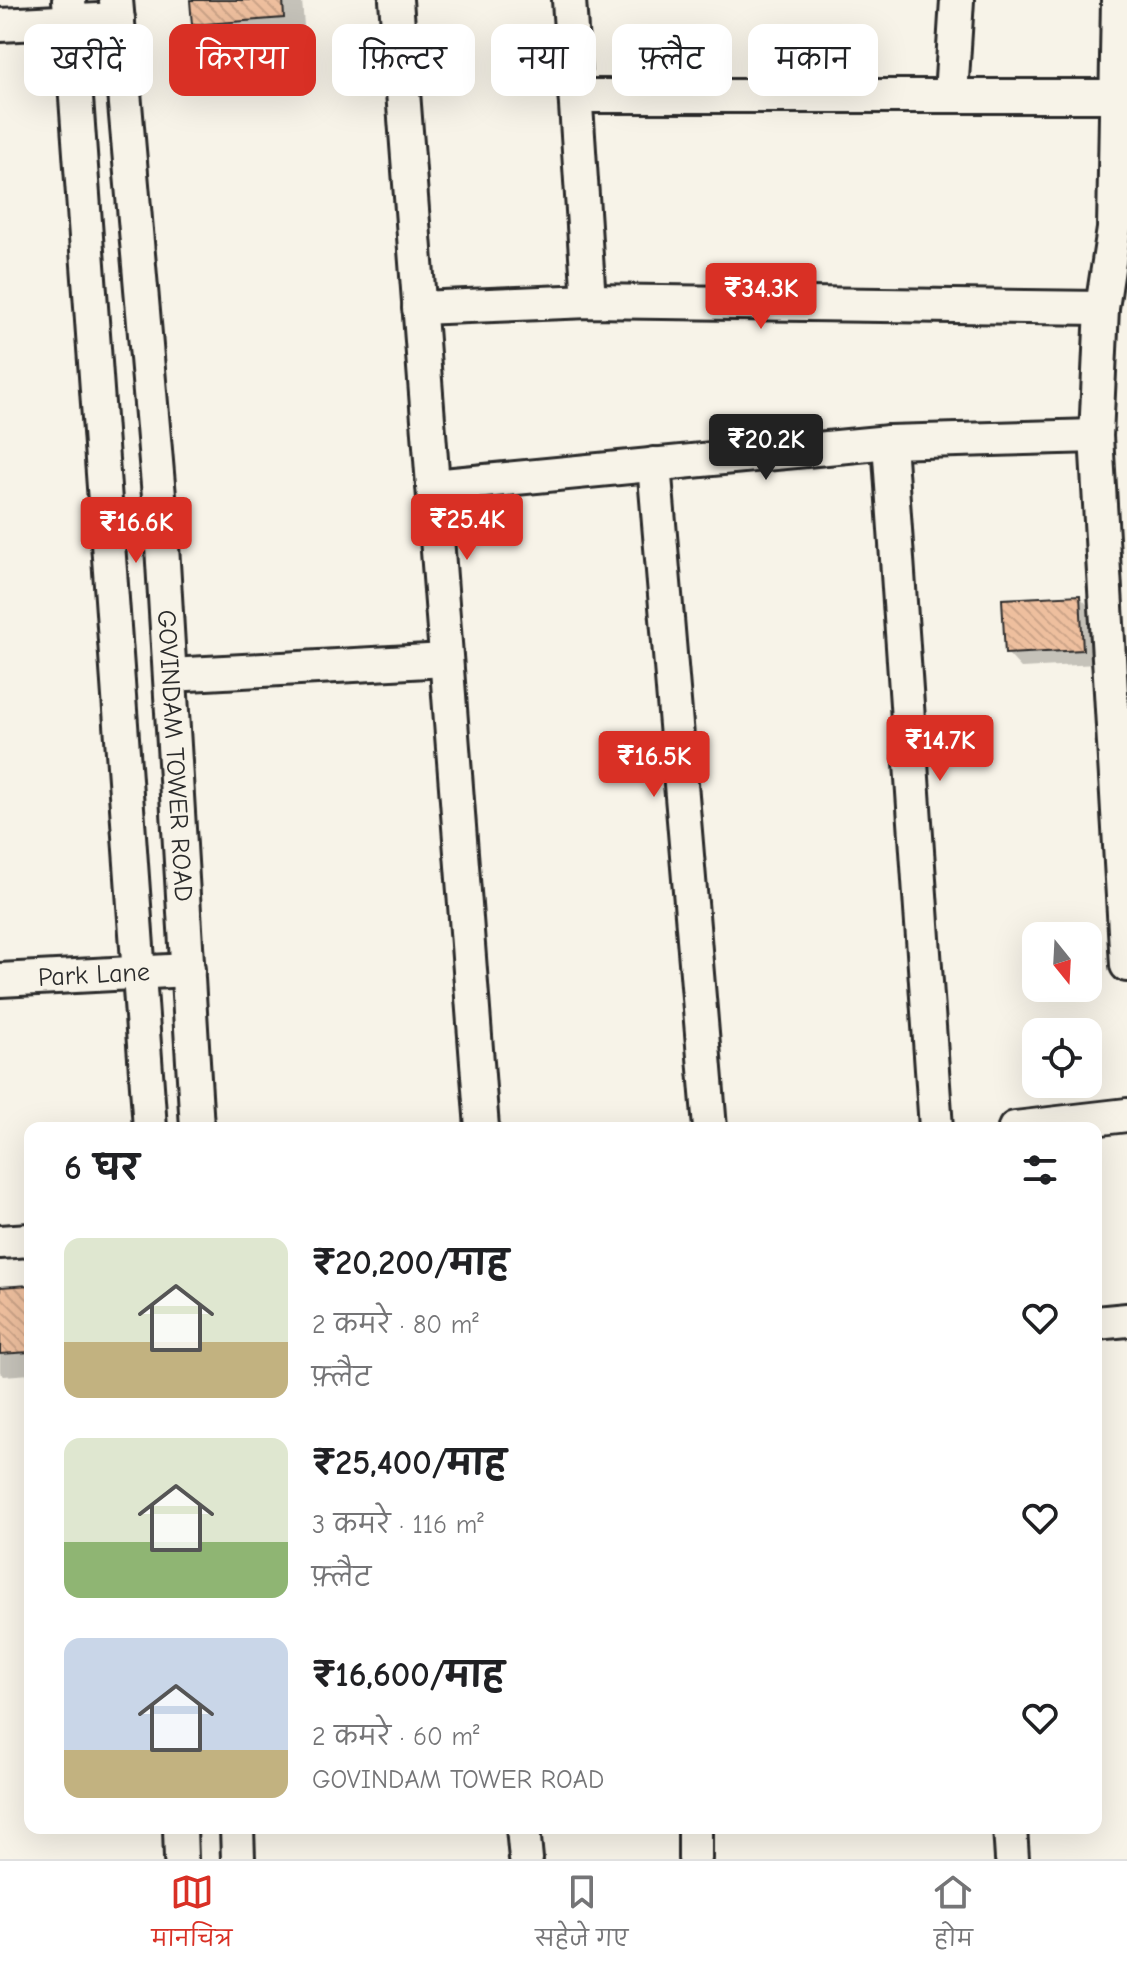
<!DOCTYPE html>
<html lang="hi">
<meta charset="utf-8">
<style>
:root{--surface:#fff;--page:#f6f6f6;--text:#202124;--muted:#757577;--line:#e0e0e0;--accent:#d93025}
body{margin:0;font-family:"Comic Neue","Playpen Sans Deva",sans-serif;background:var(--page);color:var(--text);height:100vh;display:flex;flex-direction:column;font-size:30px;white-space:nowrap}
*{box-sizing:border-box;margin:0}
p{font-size:26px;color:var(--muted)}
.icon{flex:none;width:44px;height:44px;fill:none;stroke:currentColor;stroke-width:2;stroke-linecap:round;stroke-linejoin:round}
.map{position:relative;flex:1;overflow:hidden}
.drawer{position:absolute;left:24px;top:1122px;width:1078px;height:712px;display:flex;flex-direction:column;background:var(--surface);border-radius:16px;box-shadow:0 8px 32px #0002}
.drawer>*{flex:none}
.guide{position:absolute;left:24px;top:24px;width:1080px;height:72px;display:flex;gap:16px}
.needle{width:52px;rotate:162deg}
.fabs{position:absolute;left:1022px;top:922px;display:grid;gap:16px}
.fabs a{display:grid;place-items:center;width:80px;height:80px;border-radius:16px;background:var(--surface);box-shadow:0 8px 32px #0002;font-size:40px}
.price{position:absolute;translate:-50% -68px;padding:0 18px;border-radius:8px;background:var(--accent);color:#fff;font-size:26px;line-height:52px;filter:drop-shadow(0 2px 4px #0008)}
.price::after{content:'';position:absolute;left:50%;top:48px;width:24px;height:18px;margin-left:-12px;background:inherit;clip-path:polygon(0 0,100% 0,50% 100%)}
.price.current{background:#222;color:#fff}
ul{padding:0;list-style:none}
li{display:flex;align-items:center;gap:24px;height:200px;padding:0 40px}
li span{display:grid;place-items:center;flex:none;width:224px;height:160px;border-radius:16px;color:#555}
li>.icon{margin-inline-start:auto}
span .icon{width:96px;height:96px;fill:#fffc;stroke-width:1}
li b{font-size:34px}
h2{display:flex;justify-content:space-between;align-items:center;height:96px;padding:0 40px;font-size:34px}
.tag{padding:0 28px;border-radius:16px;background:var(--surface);box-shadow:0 8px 32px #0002;font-size:28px;line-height:72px}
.tag.current{background:var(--accent);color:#fff}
.menu{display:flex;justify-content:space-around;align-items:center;height:112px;border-top:2px solid var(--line);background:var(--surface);font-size:22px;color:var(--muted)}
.menu a{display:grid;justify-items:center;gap:4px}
.menu .current{color:var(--accent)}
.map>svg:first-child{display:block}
.shadow{fill:#0003}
.building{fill:url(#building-back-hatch);stroke:#2b2b2b;stroke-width:2}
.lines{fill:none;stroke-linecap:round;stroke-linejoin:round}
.street-casing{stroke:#2b2b2b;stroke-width:38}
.street{stroke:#f7f3e8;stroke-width:32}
.labels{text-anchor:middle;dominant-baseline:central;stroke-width:7;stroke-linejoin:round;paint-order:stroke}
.street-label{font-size:26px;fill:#2b2b2b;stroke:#f7f3e8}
</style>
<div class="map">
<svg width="1127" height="1859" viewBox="0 0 1127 1859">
<defs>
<pattern id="building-back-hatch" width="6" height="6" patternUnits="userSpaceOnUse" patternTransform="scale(2)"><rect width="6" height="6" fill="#eebf9e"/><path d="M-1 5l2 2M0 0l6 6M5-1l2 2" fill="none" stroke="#cca488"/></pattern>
</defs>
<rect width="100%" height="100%" fill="#f7f3e8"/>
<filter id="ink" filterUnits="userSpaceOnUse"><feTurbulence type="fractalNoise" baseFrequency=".0125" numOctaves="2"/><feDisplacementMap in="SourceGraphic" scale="16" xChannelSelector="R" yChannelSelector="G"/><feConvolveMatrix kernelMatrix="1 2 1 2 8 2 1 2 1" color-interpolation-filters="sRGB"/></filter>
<g filter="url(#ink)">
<g class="shadow">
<polygon points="192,0 302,0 305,39 216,46 194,24"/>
<polygon points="1080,597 1094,612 1097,664 1021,668 1007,653"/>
<polygon points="30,1287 30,1374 4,1376 0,1372 0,1289"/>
</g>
<g class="building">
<polygon points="190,0 283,0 284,18 192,25"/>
<polygon points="1080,595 1083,650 1005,654 1002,599"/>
<polygon points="30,1285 30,1352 0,1354 0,1287"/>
</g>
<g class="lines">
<g class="street-casing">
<g id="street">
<polyline points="69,0 150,1128"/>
<path id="s1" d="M116 0 159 496 197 1128"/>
<polyline points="396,0 482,1128"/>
<polyline points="569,0 589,301"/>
<polyline points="1118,0 1114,229 1102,308 1096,436 1127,965"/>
<polyline points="0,25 118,19"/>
<polyline points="951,95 957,0"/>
<polyline points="577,96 1115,96"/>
<polyline points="419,308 589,301 1102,308"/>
<polyline points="889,442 936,1128"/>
<polyline points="654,464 710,1128"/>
<polyline points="433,486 889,442 1096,436"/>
<polyline points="170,675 446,660"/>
<path id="s2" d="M0 980 188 970"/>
<polyline points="1015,1128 1127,1115"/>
<polyline points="0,1242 30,1240"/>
<polyline points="1096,1323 1127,1320"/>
<polyline points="180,1828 181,1859"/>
<polyline points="237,1828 238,1859"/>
<polyline points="523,1828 526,1859"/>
<polyline points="1010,1828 1012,1859"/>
<polyline points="695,1859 695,1828"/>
</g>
</g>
<use href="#street" class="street"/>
</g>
</g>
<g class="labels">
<g class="street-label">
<text stroke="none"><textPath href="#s1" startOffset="758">GOVINDAM TOWER ROAD</textPath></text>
<text stroke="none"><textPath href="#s2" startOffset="94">Park Lane</textPath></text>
</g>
</g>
</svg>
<div class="fabs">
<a><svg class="needle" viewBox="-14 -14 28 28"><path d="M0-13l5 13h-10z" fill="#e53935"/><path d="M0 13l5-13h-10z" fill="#757577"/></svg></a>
<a><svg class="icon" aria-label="locate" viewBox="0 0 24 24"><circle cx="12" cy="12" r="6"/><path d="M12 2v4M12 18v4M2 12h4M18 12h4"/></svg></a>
</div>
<b class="price" style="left:761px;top:331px">₹34.3K</b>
<b class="price current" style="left:766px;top:482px">₹20.2K</b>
<b class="price" style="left:467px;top:562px">₹25.4K</b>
<b class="price" style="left:136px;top:565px">₹16.6K</b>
<b class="price" style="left:940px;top:783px">₹14.7K</b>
<b class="price" style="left:654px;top:799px">₹16.5K</b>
<div class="guide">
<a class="tag">खरीदें</a>
<a class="tag current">किराया</a>
<a class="tag">फ़िल्टर</a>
<a class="tag">नया</a>
<a class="tag">फ़्लैट</a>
<a class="tag">मकान</a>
</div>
<section class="drawer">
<h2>6 घर<svg class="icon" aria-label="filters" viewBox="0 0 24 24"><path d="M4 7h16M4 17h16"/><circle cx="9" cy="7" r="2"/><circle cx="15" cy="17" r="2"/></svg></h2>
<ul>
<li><span style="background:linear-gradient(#dfe7d0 65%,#c2b280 0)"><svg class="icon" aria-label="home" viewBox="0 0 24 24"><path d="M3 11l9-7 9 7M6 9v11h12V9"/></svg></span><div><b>₹20,200/माह</b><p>2 कमरे · 80 m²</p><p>फ़्लैट</p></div><svg class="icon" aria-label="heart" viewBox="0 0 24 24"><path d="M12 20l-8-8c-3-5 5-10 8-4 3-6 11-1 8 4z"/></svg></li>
<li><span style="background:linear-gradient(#dfe7d0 65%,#8fb573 0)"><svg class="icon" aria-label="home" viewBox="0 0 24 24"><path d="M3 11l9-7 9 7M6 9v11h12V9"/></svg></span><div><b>₹25,400/माह</b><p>3 कमरे · 116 m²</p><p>फ़्लैट</p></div><svg class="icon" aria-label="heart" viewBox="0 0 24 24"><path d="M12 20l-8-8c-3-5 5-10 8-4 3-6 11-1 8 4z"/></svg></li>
<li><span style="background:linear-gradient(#c9d6e8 70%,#c2b280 0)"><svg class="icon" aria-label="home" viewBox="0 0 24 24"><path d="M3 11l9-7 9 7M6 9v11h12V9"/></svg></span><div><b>₹16,600/माह</b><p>2 कमरे · 60 m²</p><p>GOVINDAM TOWER ROAD</p></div><svg class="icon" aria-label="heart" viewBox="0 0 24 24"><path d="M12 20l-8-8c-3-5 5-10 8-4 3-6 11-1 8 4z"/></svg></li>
</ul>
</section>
</div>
<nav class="menu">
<a class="current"><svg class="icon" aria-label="map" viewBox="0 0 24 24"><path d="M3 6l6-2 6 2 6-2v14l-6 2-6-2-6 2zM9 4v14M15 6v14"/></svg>मानचित्र</a>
<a><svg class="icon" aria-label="saved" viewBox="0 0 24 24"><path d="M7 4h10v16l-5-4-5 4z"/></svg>सहेजे गए</a>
<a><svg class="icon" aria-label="home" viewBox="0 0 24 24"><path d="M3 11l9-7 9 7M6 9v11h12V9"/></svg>होम</a>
</nav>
